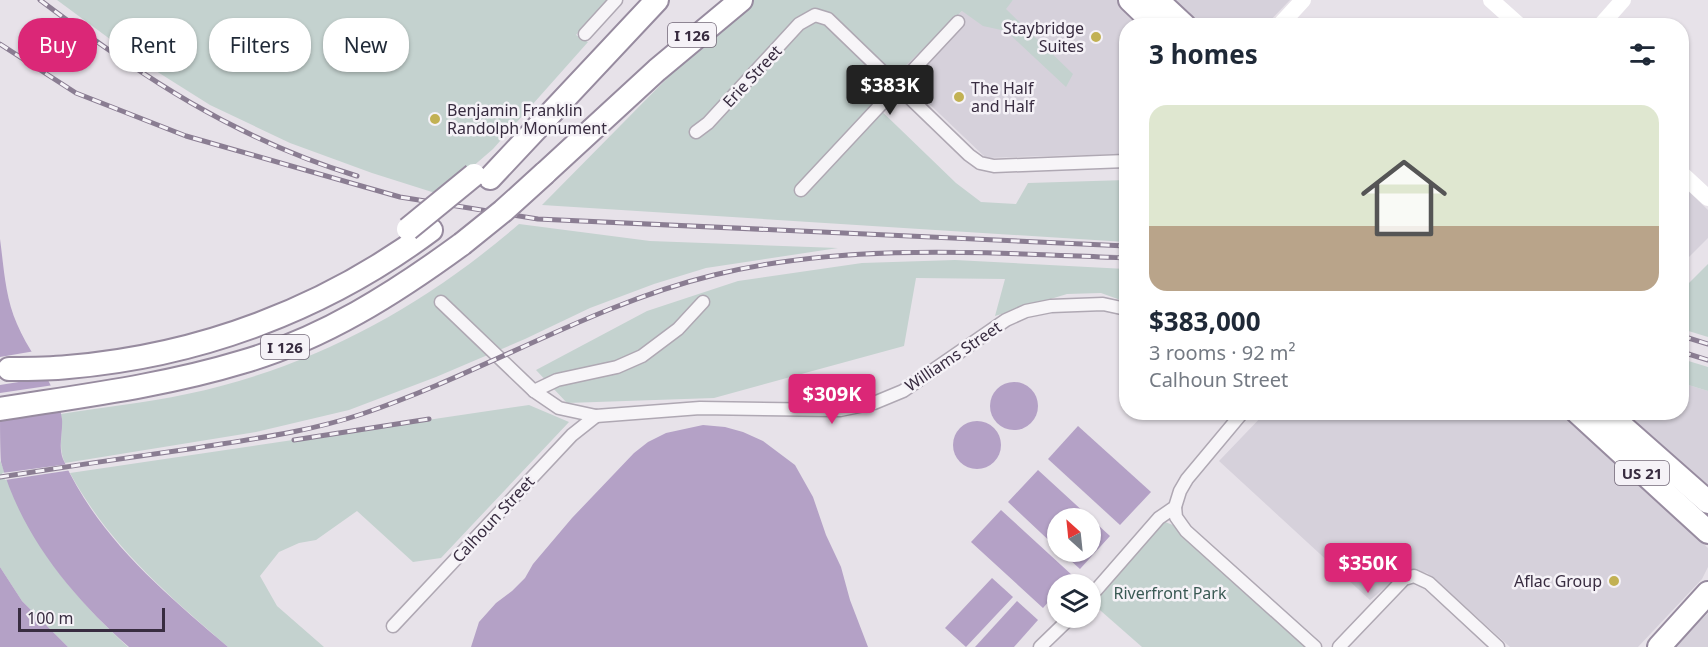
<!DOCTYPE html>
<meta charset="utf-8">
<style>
:root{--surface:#fff;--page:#f2f2f3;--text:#1f2937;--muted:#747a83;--accent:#db2777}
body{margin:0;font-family:"Noto Sans",sans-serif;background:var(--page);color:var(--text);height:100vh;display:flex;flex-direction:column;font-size:22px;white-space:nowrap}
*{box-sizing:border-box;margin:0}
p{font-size:20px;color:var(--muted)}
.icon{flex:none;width:33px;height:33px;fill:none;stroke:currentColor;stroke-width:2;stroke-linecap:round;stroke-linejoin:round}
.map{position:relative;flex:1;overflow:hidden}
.sheet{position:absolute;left:1119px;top:18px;width:570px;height:402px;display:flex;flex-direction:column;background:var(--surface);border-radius:24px;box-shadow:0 2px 4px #0004}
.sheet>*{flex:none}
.banner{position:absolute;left:18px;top:18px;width:570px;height:54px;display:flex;gap:12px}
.needle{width:39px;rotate:333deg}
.tools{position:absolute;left:1047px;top:508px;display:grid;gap:12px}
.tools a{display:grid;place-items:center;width:54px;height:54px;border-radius:50%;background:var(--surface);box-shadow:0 2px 4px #0004;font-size:30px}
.scale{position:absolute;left:18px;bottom:15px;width:147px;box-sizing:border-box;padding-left:6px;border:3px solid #382c40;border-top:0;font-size:16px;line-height:21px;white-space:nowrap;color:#382c40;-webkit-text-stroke:4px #f5f2f7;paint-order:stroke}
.price{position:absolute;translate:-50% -51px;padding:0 14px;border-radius:6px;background:var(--accent);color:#fff;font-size:20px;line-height:39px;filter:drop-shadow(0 2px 3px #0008)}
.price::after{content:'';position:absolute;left:50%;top:36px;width:18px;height:14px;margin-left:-9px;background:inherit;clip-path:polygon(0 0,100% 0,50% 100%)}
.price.current{background:#222;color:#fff}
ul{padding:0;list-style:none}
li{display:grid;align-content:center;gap:12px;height:318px;padding:0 30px}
li span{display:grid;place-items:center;height:186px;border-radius:18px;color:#555}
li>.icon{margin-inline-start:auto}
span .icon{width:108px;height:108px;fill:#fffc;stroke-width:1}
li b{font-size:26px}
h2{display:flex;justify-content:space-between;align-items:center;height:72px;padding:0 30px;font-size:26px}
.tag{padding:0 21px;border-radius:24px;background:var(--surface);box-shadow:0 2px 4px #0004;font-size:21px;line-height:54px}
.tag.current{background:var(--accent);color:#fff}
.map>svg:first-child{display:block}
.built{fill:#d6d1db}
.green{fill:#c4d2cf}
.water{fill:#b4a1c6}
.pier{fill:#e7e2e9}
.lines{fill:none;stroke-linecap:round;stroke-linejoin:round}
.street-casing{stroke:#afa8b3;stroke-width:15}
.highway-casing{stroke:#978b9f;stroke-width:26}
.street{stroke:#f7f5f8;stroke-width:12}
.secondary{stroke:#fff;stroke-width:16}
.highway{stroke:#fff;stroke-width:22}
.rail-casing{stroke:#8a7d92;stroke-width:5}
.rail{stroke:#f5f2f7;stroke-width:3;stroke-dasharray:9;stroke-linecap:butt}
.highway-bridge-casing{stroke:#978b9f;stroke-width:26;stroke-linecap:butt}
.highway-bridge{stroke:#fff;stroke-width:22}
.poi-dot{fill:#c2b153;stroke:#f5f2f7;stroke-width:2}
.labels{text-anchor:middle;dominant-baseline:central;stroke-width:5;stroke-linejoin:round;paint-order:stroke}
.shield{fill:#f5f2f7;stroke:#716777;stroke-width:1.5}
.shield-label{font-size:15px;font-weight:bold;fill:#382c40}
.poi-label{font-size:16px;fill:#382c40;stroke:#f5f2f7;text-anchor:end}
.street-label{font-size:16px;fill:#382c40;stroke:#f5f2f7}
.park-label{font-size:16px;fill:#3a5a54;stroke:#f5f2f7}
</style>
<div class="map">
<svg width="1708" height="647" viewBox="0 0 1708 647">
<rect width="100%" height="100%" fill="#e7e2e9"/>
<g class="built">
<polygon points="1013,0 1118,0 1143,25 1126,26 1126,150 1123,154 986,158 897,73 962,11 1005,8"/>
<polygon points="1176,0 1290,0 1266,25 1204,26"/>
<polygon points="1682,185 1708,210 1708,238 1682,264"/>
<polygon points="1682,383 1708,391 1708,487 1626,413 1682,412"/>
<polygon points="1265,413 1561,413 1708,548 1708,567 1702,579 1638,647 1510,647 1439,583 1427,573 1415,570 1404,572 1370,600 1219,461"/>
<polygon points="1708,613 1708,647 1675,647 1707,614"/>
</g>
<g class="green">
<polygon points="57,0 608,0 576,35 588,42 493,149 442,193 432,192 372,173 290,143 210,105 137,59"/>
<polygon points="751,0 1013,0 1006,9 1073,74 1066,87 1006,31 983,26 962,11 870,100 956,183 981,202 1016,204 1028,183 1126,180 1126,242 542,205 695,50"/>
<path d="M519 224 650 241 838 248 706 268 654 284 590 308 525 339 436 377 349 410 256 432 65 463C57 447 64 430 61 414 103 407 145 403 187 394 312 368 423 307 519 224Z"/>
<polygon points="955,260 1126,269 1126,302 1101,293 1067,294 995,316 1005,279 916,278 904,346 714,398 567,403 536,370 647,311 738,281 862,263"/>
<polygon points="1708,264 1708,337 1682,329 1682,290"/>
<polygon points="1682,359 1708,367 1708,391 1682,383"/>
<path d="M529 405 569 422 441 558 413 562 357 511 316 540 299 543 279 552 260 576 277 606 324 647H228C167 594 109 545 70 473Z"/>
<path d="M0 460C8 482 16 503 27 523 52 571 89 611 128 647H68L22 601 0 567Z"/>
<polygon points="1165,522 1173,525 1306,647 1142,647 1093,604 1159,525"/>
</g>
<g class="water">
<path d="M0 239C4 268 5 297 17 324 27 348 44 368 54 393 57 401 61 410 62 419 63 433 58 446 63 459 98 538 165 593 228 647H129C73 598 21 535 1 462 0 447 0 415 0 399 0 346 0 292 0 239Z"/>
<circle cx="1014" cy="406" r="24"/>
<circle cx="977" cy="445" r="24"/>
<polygon points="703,425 725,427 743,432 763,441 795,465 813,497 826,535 841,567 850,600 868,647 471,647 479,622 496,603 512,591 525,578 533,564 572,518 634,453 648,442 666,433"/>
<polygon points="1078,426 1151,492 1120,525 1048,459"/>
<polygon points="1038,470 1110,536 1080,569 1061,552 1090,552 1090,519 1058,519 1057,548 1008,502"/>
<polygon points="1001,510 1073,576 1064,585 1058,585 1057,592 1043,608 971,542"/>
<polygon points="0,567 22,601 68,647 0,647"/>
<polygon points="992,578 1013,597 966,647 945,628"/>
<polygon points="1017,601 1038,620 1014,647 975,647"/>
</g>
<g class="pier">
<polygon points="35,351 50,377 0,385 0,357"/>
<polygon points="54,385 63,411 0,421 0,393"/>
<polygon points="69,464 72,470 5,480 2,473"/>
</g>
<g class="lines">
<g class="street-casing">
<g id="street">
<polyline points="585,34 616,0"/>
<polyline points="696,132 708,123 799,24 815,15 828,19 969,155 980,163 994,166 1126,161"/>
<polyline points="801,190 958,22"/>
<polyline points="441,302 534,391 559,408 596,416 700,408 840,410 874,403 903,391 1006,320 1026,311 1051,306 1103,304 1126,309"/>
<polyline points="534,391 557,380 617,367 642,356 678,329 703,302"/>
<polyline points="1175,507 1176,517 1186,531 1315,647"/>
<polyline points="1090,597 1159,518 1175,507 1180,491 1187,479 1243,412"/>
<polyline points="393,626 572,435 596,416"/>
<polyline points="1040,647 1070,618"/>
<polyline points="1339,647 1404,579 1414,576 1429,583 1498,647"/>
</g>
</g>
<g class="highway-casing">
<g id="highway">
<polyline points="1130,0 1157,26"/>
<polyline points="1157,0 1185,26"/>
<polyline points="545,173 657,70 741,0"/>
<polyline points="490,178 657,0"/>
<path d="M9 369C29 369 49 369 68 367 200 356 325 309 431 230"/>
<path d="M0 409C81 396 163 386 242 362 323 339 395 293 462 244"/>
<polyline points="1577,412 1708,532"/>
<polyline points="1606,412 1708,502"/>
<polyline points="1659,647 1708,593"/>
</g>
</g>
<use href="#street" class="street"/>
<g class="secondary">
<polyline points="1491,0 1520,26"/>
<polyline points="1279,26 1303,0"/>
<polyline points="1600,26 1623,0"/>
<polyline points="1682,174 1708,198"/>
</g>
<use href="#highway" class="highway"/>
<g class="rail-casing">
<g id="rail">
<path d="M40 0C141 76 235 139 357 176"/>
<polyline points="0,44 76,93 186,136 400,197 538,219 1126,246"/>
<polyline points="1682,336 1708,344"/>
<polyline points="1682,352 1708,360"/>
<polyline points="294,440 429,419"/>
<path d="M0 477C65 467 131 457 196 448 252 439 308 432 362 414 481 374 591 305 714 275 848 242 990 253 1126 258"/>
</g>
</g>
<use href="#rail" class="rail"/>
<g class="highway-bridge-casing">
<g id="highway-bridge">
<polyline points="408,229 474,175"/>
<polyline points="462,244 503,211 545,173"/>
</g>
</g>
<use href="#highway-bridge" class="highway-bridge"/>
</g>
<g class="poi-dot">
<circle cx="1096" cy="37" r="6"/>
<circle cx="959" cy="97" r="6"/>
<circle cx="435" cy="119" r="6"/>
<circle cx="1614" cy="581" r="6"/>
</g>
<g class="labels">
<g class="shield">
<rect x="668" y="23" width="48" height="24" rx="4.5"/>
<rect x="261" y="335" width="48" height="24" rx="4.5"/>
<rect x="1615" y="461" width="54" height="24" rx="4.5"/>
</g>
<g class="shield-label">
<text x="692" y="35">I 126</text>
<text x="285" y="347">I 126</text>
<text x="1642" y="473">US 21</text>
</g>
<g class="poi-label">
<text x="1084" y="28">Staybridge<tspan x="1084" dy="18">Suites</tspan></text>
<text x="971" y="88" text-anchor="start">The Half<tspan x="971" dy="18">and Half</tspan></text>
<text x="447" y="110" text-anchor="start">Benjamin Franklin<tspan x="447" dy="18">Randolph Monument</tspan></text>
<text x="1602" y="581">Aflac Group</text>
</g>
<g class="street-label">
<text transform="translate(752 76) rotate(-47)">Erie Street</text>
<text transform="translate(953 356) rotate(-34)">Williams Street</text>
<text transform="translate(493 519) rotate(-47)">Calhoun Street</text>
</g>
<g class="park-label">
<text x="1170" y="593">Riverfront Park</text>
</g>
</g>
</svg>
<div class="tools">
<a><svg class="needle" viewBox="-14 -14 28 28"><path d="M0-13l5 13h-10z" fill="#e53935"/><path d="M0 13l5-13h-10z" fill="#747a83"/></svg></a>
<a><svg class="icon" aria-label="layers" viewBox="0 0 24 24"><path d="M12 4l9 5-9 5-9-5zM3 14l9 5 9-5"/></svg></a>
</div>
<div class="scale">100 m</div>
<b class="price current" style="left:890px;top:116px">$383K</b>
<b class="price" style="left:832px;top:425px">$309K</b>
<b class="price" style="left:1368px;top:594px">$350K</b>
<div class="banner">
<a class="tag current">Buy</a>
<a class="tag">Rent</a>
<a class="tag">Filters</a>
<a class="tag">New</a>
</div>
<section class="sheet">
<h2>3 homes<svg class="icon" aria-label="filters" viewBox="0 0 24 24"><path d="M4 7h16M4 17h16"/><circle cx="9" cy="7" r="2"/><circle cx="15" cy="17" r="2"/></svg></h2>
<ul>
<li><span style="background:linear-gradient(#dfe7d0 65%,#b9a48a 0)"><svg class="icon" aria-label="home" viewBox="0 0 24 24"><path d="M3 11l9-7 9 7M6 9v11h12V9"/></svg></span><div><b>$383,000</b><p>3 rooms · 92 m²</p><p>Calhoun Street</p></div></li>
</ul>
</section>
</div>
